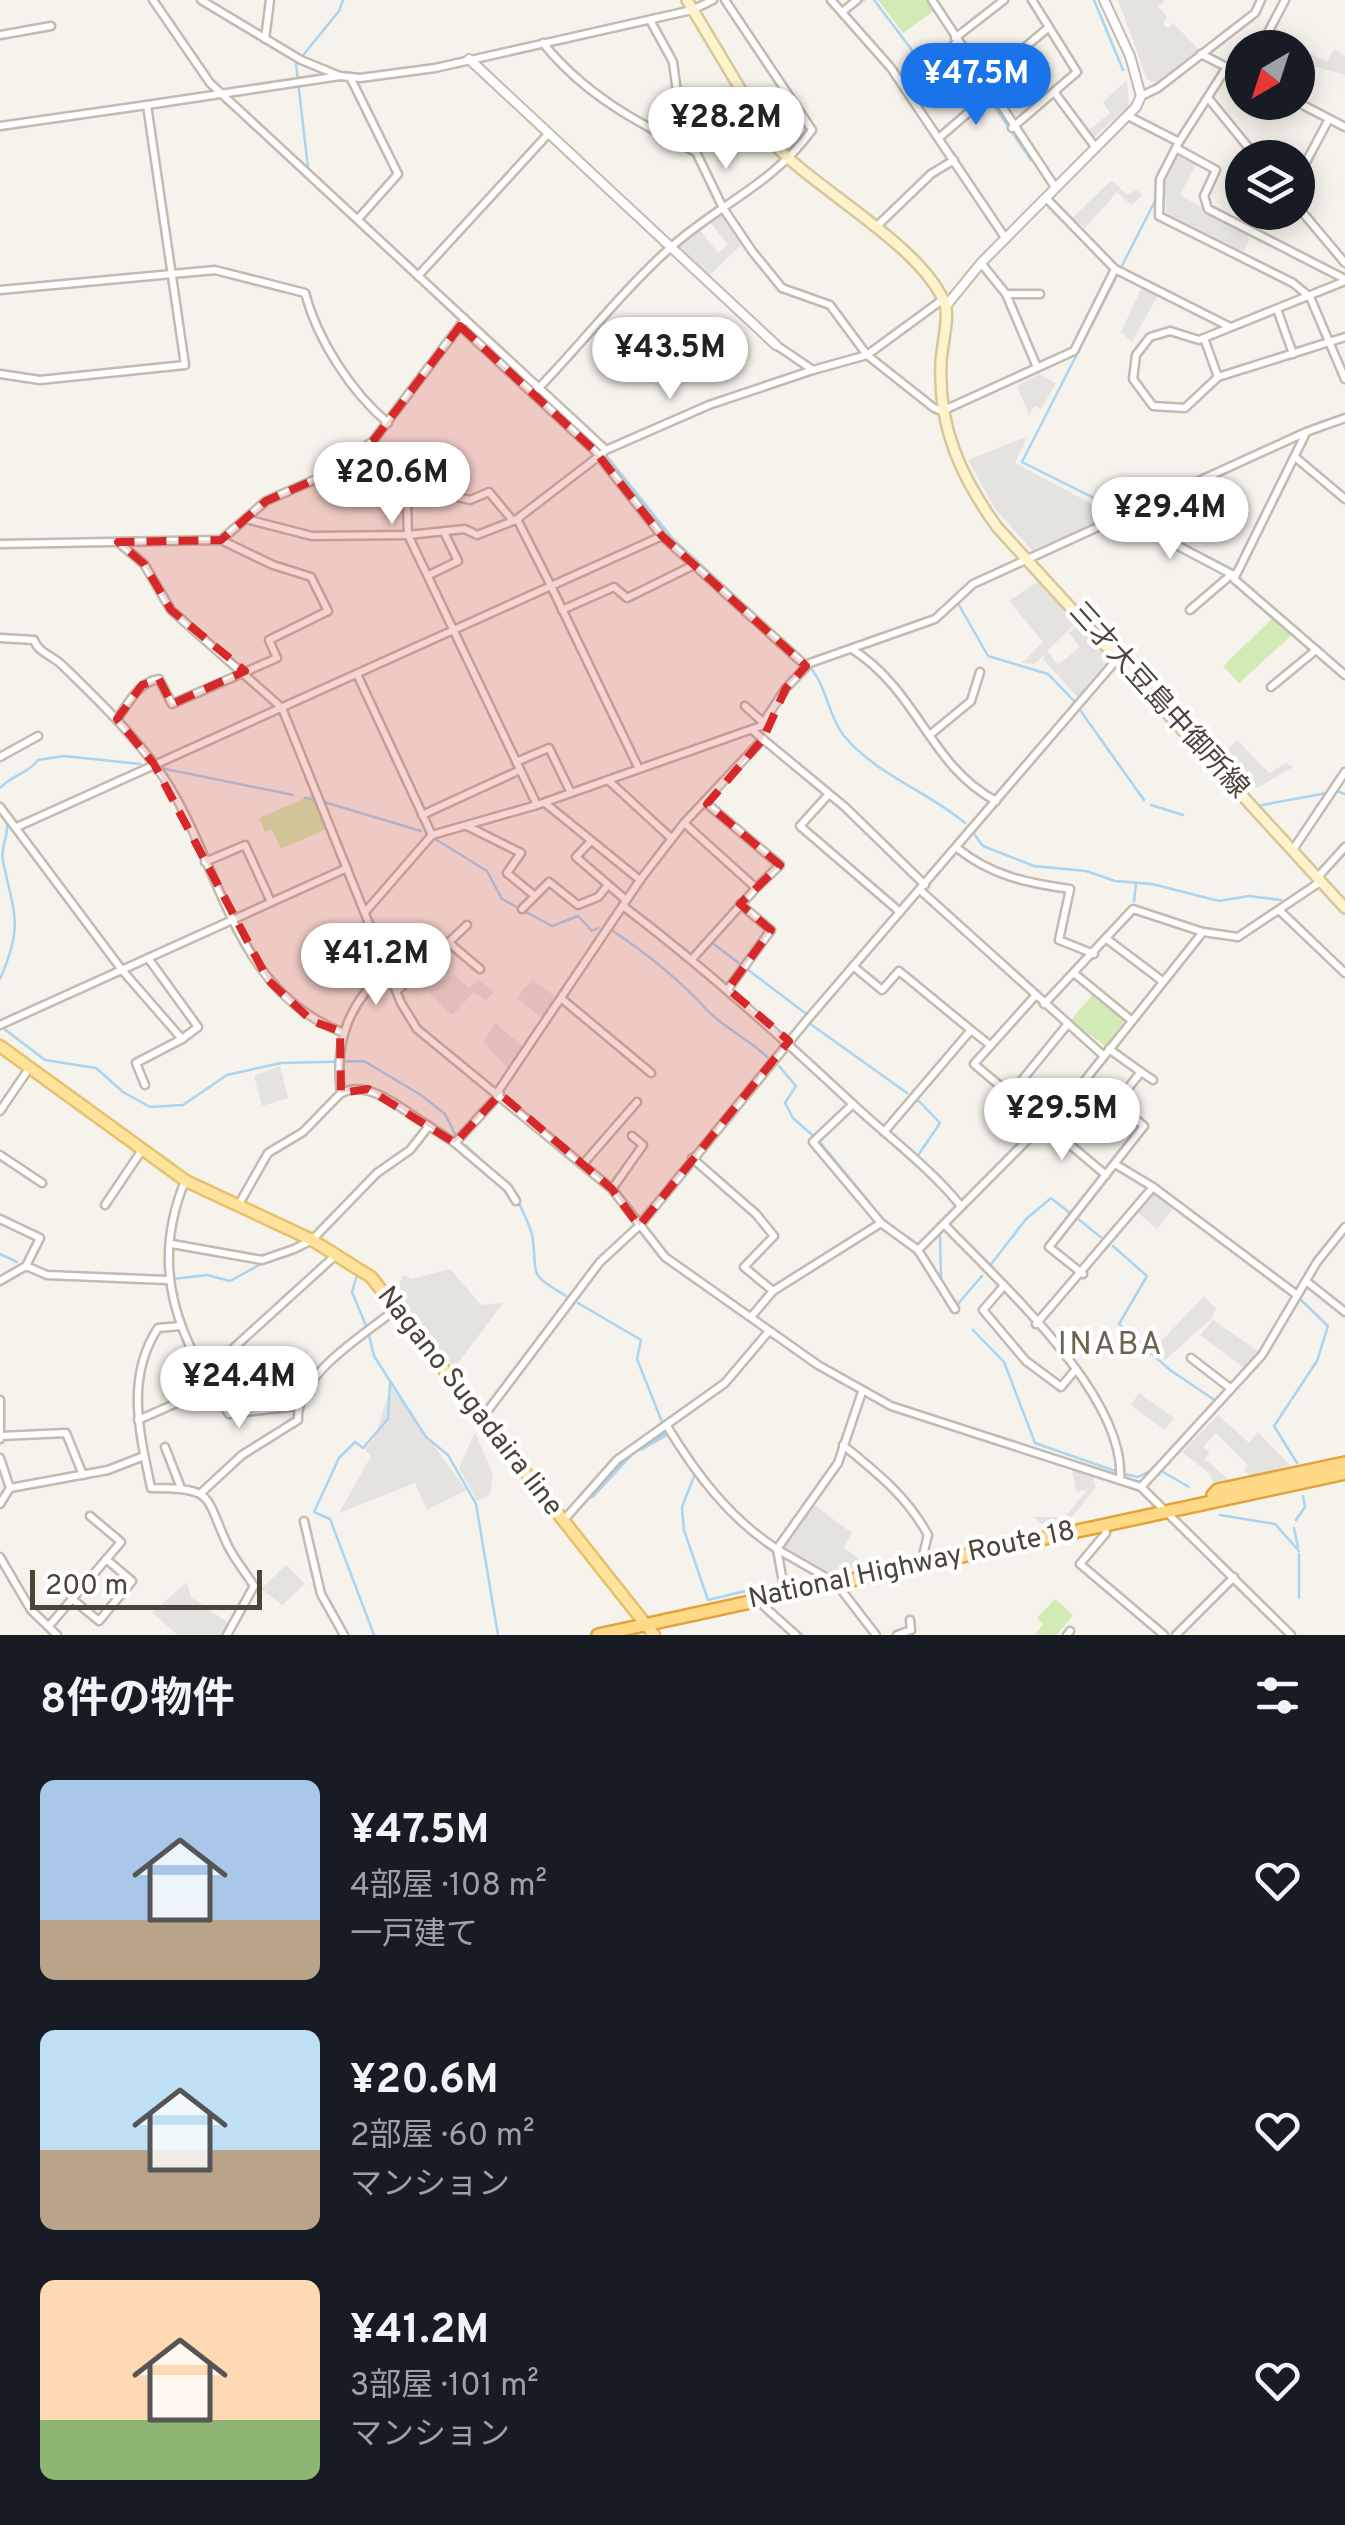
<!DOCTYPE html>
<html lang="ja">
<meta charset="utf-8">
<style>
:root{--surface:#171b24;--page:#20242c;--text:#f1f3f6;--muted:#9ea1a6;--accent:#1a73e8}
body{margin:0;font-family:Overpass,"Noto Sans JP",sans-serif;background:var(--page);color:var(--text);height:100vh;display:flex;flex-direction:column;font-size:38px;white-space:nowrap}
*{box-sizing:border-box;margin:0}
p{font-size:32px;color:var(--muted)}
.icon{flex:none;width:55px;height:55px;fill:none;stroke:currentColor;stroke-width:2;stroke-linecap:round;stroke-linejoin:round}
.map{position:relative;height:1635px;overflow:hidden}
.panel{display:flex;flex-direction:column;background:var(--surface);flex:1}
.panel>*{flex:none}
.needle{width:65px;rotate:219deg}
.tools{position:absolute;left:1225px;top:30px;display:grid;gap:20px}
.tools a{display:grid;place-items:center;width:90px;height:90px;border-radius:50%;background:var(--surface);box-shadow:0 5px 25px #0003;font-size:50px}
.scale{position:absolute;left:30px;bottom:25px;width:232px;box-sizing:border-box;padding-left:10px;border:5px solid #4b4439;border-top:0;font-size:28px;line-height:35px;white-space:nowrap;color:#4b4439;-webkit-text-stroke:8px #fff;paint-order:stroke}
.price{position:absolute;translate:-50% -85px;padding:0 22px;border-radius:35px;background:#fff;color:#222;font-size:32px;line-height:65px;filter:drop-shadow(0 2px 5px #0008)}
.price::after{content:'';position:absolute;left:50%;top:60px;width:30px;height:22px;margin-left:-15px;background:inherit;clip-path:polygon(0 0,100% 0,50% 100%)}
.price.active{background:var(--accent);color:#fff}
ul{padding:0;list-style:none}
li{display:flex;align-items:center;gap:30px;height:250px;padding:0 40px}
li span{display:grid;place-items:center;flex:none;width:280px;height:200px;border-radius:15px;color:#555}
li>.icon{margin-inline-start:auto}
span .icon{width:120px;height:120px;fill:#fffc;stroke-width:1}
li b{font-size:42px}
h2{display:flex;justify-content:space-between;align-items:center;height:120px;padding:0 40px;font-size:42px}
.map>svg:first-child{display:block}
.green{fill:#d2eab5}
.parking{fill:#e5e3e0}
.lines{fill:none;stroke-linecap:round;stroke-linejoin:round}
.stream{stroke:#a9d4f2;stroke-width:2.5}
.canal{stroke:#a9d4f2;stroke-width:9}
.minor-casing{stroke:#c2bbae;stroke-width:11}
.tertiary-casing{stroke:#c2bbae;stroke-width:12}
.secondary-casing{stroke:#d6c79b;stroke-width:14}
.primary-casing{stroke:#e6c16a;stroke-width:15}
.trunk-casing{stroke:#e0a43c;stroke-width:16}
.minor{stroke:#fff;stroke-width:6}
.tertiary{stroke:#fff;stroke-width:8}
.secondary{stroke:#fff3cd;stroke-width:9}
.primary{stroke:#ffe39c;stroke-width:10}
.trunk{stroke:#ffd985;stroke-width:11}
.marked{fill:#d62828;fill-opacity:0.2;stroke:#d62828;stroke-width:8;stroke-dasharray:20 12;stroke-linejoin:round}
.labels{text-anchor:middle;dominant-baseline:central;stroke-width:9;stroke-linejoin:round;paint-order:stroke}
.street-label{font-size:28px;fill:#4b4439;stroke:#fff}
.quarter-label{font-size:32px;letter-spacing:2.5px;fill:#6e6250;stroke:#fff}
</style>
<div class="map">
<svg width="1345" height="1635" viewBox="0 0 1345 1635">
<rect width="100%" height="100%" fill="#f6f3ec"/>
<g class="green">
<polygon points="878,0 926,0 934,11 903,33"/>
<polygon points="1275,616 1293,634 1239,683 1223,666"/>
<polygon points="312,795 327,829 281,849 272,830 265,832 259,818"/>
<polygon points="1094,993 1125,1019 1107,1047 1070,1021"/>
<polygon points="1055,1599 1073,1615 1057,1635 1035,1635 1043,1624 1037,1618"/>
</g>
<g class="parking">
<polygon points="1118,0 1165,0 1158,7 1167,17 1163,24 1168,28 1173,23 1199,50 1156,83 1147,79"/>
<polygon points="1334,49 1345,56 1345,75 1313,66 1300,91 1308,98 1306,104 1298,101 1298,73 1309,53 1327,62"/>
<polygon points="1127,80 1129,106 1094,137 1089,130 1110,113 1103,102"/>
<polygon points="1179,153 1197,162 1180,195 1246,232 1249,239 1244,252 1167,213 1164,184"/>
<polygon points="1112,180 1127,195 1136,190 1143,195 1131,205 1117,192 1085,228 1072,218"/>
<polygon points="723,211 743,243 710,275 678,246 699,229 718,253 728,245 709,221"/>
<polygon points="1143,285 1159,293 1132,342 1121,332"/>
<polygon points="1039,374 1056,383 1041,409 1035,406 1029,415 1017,386"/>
<polygon points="1028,436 1015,463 1107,512 1110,518 1032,550 996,510 968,460"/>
<polygon points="1042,579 1078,621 1047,651 1058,665 1080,647 1069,633 1080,622 1111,657 1078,698 1043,659 1047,653 1034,664 1022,663 1043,642 1009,601"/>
<polygon points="1237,740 1269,773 1286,763 1293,767 1257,788 1223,754"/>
<polygon points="405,932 432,950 400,983 394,969 414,949 402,959 394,940"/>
<polygon points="453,974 469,988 478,979 494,992 486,1001 474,992 452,1015 428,992"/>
<polygon points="532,979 557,998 541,1017 517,998"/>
<polygon points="495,1023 524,1047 508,1069 483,1042"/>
<polygon points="280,1066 288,1098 262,1106 254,1076"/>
<polygon points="1153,1190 1175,1206 1157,1229 1136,1211"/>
<polygon points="450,1269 481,1305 503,1303 455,1367 439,1353 396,1295 403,1275 412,1279"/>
<polygon points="1204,1296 1216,1309 1212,1318 1165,1360 1153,1350"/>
<polygon points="1213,1320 1259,1352 1245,1368 1200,1335"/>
<polygon points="391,1386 466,1490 427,1510 415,1483 339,1513 371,1456 364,1449 374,1439"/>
<polygon points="1139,1393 1174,1418 1165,1430 1131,1405"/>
<polygon points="1218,1415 1249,1443 1258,1432 1291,1466 1250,1476 1244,1470 1248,1465 1216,1433 1203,1447 1210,1453 1205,1459 1230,1481 1214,1485 1210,1474 1182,1452"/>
<polygon points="475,1432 493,1475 490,1495 477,1501 459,1468"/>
<polygon points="1072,1468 1092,1473 1096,1487 1067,1523 1044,1526 1034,1517 1065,1517 1088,1489 1076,1492"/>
<polygon points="813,1504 852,1533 844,1548 867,1565 831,1573 782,1545"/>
<polygon points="286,1565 305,1584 282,1605 261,1589"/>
<polygon points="187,1582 191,1597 230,1624 222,1635 178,1635 152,1613"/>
</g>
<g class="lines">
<g class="stream">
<polyline points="874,0 924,66"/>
<polyline points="928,0 952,37"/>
<polyline points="1094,0 1123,70"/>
<polyline points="862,1 864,0"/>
<polyline points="956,47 984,92"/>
<polyline points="990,100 1031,160"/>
<polyline points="278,151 305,176"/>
<polyline points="308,168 296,64 339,11 343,0"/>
<polyline points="307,175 459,320"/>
<polyline points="465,325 533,388"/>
<polyline points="539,393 606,455 673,539 804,660"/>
<polyline points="1122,512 1022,462 1155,201"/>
<polyline points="1129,516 1234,570 1270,500"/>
<polyline points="959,605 988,656 1048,674 1074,701"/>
<path d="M809 666C827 686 828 716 844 736 877 775 927 791 965 823"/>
<polyline points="1080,710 1144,800"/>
<polyline points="161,768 293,795"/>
<path d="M0 788C12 775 29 773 38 760L64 756 140 764"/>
<polyline points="1337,791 1345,794"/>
<polyline points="305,798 313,800"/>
<polyline points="324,802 421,831"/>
<polyline points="1151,805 1183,815"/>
<polyline points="1262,805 1327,793"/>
<polyline points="974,834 983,846 1034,866 1086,871 1115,881 1152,884 1219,901 1249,896 1281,900"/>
<polyline points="432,837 487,871 502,899 552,926 578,916 592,931 598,928"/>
<polyline points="1325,874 1345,854"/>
<polyline points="1134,901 1136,883"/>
<path d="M610 929C646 953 679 979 707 1010 726 1030 750 1039 769 1059"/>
<polyline points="711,942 740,964"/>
<polyline points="747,969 805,1013"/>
<path d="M0 979C24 924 14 915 3 861 0 848 9 835 7 822"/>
<polyline points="809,1023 907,1093"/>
<polyline points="3,1028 45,1060 96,1068 123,1092 150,1107 183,1105 227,1075 281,1063 364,1061 421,1095 445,1114 456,1136"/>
<polyline points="779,1066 796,1086 785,1103 793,1118 819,1141 870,1203"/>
<polyline points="916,1098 940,1123 919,1154"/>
<polyline points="465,1145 492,1170"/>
<path d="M519 1203C524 1215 532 1228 533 1240 537 1278 529 1274 566 1296"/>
<polyline points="1077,1218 1103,1239"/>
<polyline points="1202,1228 1260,1271"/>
<polyline points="940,1234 941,1281"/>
<polyline points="1113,1246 1147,1276 1119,1324 1170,1370 1222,1405"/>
<polyline points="316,1250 327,1255"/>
<polyline points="0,1254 17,1262"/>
<polyline points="280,1257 302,1250"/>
<polyline points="989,1267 1026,1219 1051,1198 1070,1213"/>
<polyline points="46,1271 64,1272"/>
<polyline points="357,1275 352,1292 367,1328"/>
<polyline points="173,1279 207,1275 230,1281 263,1263"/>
<polyline points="578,1303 641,1340 637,1359 662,1422"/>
<polyline points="957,1305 982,1276"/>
<polyline points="973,1330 1004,1362 1035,1443 1118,1472"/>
<polyline points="369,1335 374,1356 426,1437 448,1455 476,1504 498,1635"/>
<polyline points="1297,1463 1274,1426 1317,1361 1328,1326 1300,1299"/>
<polyline points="695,1474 682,1507 684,1530 708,1600 775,1584"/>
<polyline points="1124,1474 1138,1477 1156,1468 1189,1487"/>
<polyline points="1220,1515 1275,1524 1299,1551"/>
<polyline points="1296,1520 1305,1507 1303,1496"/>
<polyline points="1294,1528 1298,1547"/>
<polyline points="1299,1598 1299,1554"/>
<polyline points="788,1624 803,1635"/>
<polyline points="374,1635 330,1519 314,1512 339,1458 355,1442 363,1448 388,1419 390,1384"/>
</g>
<g class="canal">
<polyline points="641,1446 667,1431"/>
<polyline points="591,1494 628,1454"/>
</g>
<g class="minor-casing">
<g id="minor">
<polyline points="153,0 210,83 606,450 709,405 813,370"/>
<polyline points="201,0 301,60 340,76 360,78 435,68 692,10 713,0"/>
<polyline points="831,0 891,68 1006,239"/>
<polyline points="932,0 1055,187"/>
<polyline points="842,12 857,0"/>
<polyline points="650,20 673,62 679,108 696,152 723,208 752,251 782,288 830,305 867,355 934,408 942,411 1074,351 1115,269"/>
<polyline points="0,35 51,26"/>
<polyline points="955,38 1004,0"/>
<polyline points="265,39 270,0"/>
<path d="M543 43C584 94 636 122 694 151"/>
<polyline points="1260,48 1285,0"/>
<polyline points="1201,54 1242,75"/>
<polyline points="350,77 398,174 358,219"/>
<polyline points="983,83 1049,27"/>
<polyline points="906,89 957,42"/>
<polyline points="1055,93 1096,148"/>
<polyline points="1141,96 1158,88 1255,13 1261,0"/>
<polyline points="1209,99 1257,158"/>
<polyline points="1297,102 1345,127"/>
<polyline points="1128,116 1179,142 1160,179 1159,216 1293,283 1310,297 1345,379"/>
<polyline points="757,117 783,91"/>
<polyline points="0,126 147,105"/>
<polyline points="1012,128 1077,72 1032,0"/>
<polyline points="940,137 990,94"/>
<polyline points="1179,142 1227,67"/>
<polyline points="1176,148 1216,170 1204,196 1208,209 1345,279"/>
<polyline points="1298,177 1329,119"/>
<polyline points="1046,198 1115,269 1230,327"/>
<polyline points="1298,207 1345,263"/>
<polyline points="876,227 931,174 954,160"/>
<polyline points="981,263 1006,294 1037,367"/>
<polyline points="418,276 549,133"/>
<polyline points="1345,281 1199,340 1170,331 1150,337 1136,355 1133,379 1153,406 1185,408 1218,377 1345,337"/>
<path d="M0 290 215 270 305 293C317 339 351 392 388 423"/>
<polyline points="1007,294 1040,294"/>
<polyline points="1278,312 1293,354"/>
<polyline points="460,326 595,451 662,536"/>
<polyline points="1204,338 1218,377"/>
<polyline points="776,345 813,370 867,355 942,300"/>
<polyline points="0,374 40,380 185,365 147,105 340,76"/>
<path d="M533 394C580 346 621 292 670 248 719 204 772 185 812 130L725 0"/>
<polyline points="1306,433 1234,579 1345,675"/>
<polyline points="1295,457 1345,499"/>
<polyline points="444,494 470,500 489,492 513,521 517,519 551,586 662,536 806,666"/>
<polyline points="1123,517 1235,576"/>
<polyline points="246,519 312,536 408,535 407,506"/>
<polyline points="517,519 603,453"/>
<polyline points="513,521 477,535 465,529 408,535 537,805"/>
<polyline points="221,540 266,501 330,473 373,441 465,319"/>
<polyline points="118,542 144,564 171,610 282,708 401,1003 417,1029 612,1189 665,1257 818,1365 891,1406 1141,1487 1291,1635"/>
<path d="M0 544 221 540 273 565 311 577 328 611 269 640 277 658 172 704 159 679C138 682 129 703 117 719"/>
<polyline points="429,575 458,561 444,532"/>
<polyline points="562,610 614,587 627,598 694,565"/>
<polyline points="1190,610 1232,574"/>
<path d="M0 638 34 640C38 652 51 655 61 664 94 696 127 728 155 765 221 853 227 988 342 1032"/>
<path d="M852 649C919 692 929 765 996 801"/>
<polyline points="357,674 432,835"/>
<polyline points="1271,687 1316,650"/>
<polyline points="745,706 765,724"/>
<polyline points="752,730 845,807 925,885"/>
<polyline points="931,734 971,701 980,672"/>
<polyline points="0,757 38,736"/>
<polyline points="516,762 549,748 571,793"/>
<polyline points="608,780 671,838"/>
<polyline points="829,794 800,826 900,912"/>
<polyline points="545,803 640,880"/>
<polyline points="706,803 780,865 756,888"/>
<polyline points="0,807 122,970 182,1039 198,1027 148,958"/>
<polyline points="422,815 520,770"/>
<polyline points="467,826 521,853 507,873 535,896"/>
<polyline points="17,827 551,586 639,769"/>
<polyline points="591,841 576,857 626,900"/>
<path d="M957 848C992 876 1027 883 1070 889L1059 940 1094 954"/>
<polyline points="1292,851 1345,772"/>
<polyline points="205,862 245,845 271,902"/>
<polyline points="1317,878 1345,847"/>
<polyline points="920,890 1104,1056"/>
<path d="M623 906C705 968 780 1036 855 1106 891 1139 930 1168 961 1206"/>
<polyline points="522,909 549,882 578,905 598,897 608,885"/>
<polyline points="1279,910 1345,973"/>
<polyline points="366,911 432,835 537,805 761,726 786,688 810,663 935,619 973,584 1306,432 1345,418"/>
<polyline points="1108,940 1161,980"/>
<polyline points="448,942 480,969"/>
<polyline points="693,958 756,888 684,823 763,739"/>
<polyline points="853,966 882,990 899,971 971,1030"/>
<polyline points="1075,974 1131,1020"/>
<polyline points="399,989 467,925"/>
<polyline points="728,989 771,930 740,904"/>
<polyline points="1036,995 974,1064 1106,1175"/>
<polyline points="562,999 651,1073"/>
<polyline points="1044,1004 1133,909 1203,932 1238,937 1320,882"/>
<polyline points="0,1025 347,868"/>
<polyline points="1141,1072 1153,1080"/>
<polyline points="145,1085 136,1063 182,1039"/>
<path d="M342 1093C369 1078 405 1112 429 1126"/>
<polyline points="497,1093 640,880 684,823"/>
<polyline points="1009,1096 1067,1025"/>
<polyline points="853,1104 813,1142 881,1223"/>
<polyline points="0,1111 28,1070"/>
<polyline points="884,1132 971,1030 990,1045"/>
<polyline points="455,1143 508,1188 516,1201"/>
<polyline points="0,1155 42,1183"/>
<polyline points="692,1158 756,1214 774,1236 744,1267 773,1291"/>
<polyline points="584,1163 637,1102"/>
<polyline points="1115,1164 1153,1187 1297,1295"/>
<path d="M185 1181C148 1271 179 1338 229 1414L297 1406"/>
<polyline points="612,1189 643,1145 632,1136"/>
<path d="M239 1204 268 1153 303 1132 341 1093C334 1041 349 1002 389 968"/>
<polyline points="105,1205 142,1150"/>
<polyline points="0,1219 40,1238 26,1266"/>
<path d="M944 1224C1000 1283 1127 1396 1120 1480"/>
<polyline points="172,1244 262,1260 294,1249 312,1240 377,1173 410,1150 429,1126 455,1143 500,1094"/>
<polyline points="918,1250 955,1309"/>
<polyline points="1083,1274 1049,1247 1144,1126 1116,1103 1141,1072 1109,1049"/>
<polyline points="0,1281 26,1266 47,1275 167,1280"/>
<polyline points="1306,1281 1345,1312"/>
<polyline points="1002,1288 983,1310 1026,1361 1061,1387 1076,1369"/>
<polyline points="751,1317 773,1291 881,1223 918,1250 1078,1089 1203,932"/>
<polyline points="1036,1324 1153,1187"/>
<path d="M180 1326 158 1328C125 1378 140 1434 151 1488 216 1488 204 1495 228 1546 235 1560 246 1573 254 1586L227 1635"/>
<polyline points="1191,1358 1230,1388"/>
<polyline points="206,1373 337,1254"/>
<polyline points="483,1417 600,1262 639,1226 807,1020 1119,657"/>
<polyline points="138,1420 213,1387"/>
<path d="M667 1426C696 1474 730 1519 777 1549L838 1463 862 1392"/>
<polyline points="1,1436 66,1433 83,1475"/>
<polyline points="0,1439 0,1400"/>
<path d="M843 1445C877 1473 907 1496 928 1535L921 1563"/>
<polyline points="165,1447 181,1488"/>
<polyline points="0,1458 10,1488 0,1504"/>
<polyline points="1141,1487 1262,1355 1317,1262 1345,1227"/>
<polyline points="10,1488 108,1470 144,1456"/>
<path d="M201 1493 242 1455 298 1420C296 1374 365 1335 397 1308"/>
<polyline points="304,1521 321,1594 344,1635"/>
<polyline points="563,1521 617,1460 725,1383 769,1331"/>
<polyline points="1104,1524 1106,1533 1080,1564 1164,1635"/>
<polyline points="0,1557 31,1610 57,1635"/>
<polyline points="785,1593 777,1549 836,1583 876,1635"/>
<polyline points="71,1598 99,1621 132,1581 106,1559"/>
<polyline points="757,1600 796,1635"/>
<polyline points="49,1626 121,1542 90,1516"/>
<polyline points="897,1635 911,1630 910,1620"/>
<polyline points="1067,1635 1070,1631"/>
<polyline points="1176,1635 1234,1577"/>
</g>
</g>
<g class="tertiary-casing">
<g id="tertiary">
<polyline points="469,59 776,345"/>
<polyline points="946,306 981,263 1136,107 1141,96 1130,56 1104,0"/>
</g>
</g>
<g class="secondary-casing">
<path id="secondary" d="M687 0 772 142C814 189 922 245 945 304 950 318 941 348 941 364 938 427 961 477 997 527L1345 908"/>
</g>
<g class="primary-casing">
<polyline id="primary" points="0,1046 186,1181 312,1240 371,1277 654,1635"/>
</g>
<g class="trunk-casing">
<g id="trunk">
<polyline points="1213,1495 1218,1490 1345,1463"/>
<polyline points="598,1635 1345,1473"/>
</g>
</g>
<use href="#minor" class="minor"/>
<use href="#tertiary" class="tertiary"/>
<use href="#secondary" class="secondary"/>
<use href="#primary" class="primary"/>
<use href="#trunk" class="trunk"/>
</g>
<path class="marked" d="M460 326 595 451 662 536 806 666 786 688 763 739 707 804 780 865 740 904 771 930 728 989 789 1041 639 1226 612 1189 500 1094 455 1143 368 1089 341 1093 340 1031 312 1021 268 980 154 764 117 719 142 685 159 679 172 704 245 671 171 610 144 564 118 542 221 540 266 501 330 473 373 441Z"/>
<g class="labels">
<g class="street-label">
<text transform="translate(1158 701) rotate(48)">三才大豆島中御所線</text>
<text transform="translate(469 1402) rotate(52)">Nagano Sugadaira line</text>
<text transform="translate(912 1566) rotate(-12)">National Highway Route 18</text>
</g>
<g class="quarter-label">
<text x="1111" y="1346">INABA</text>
</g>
</g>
</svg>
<div class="tools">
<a><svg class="needle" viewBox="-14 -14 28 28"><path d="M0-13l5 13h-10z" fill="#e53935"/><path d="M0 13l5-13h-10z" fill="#9ea1a6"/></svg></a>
<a><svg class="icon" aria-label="layers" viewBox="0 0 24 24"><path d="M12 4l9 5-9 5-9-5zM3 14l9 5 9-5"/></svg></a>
</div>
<div class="scale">200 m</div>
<b class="price active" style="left:976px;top:128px">¥47.5M</b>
<b class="price" style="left:726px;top:172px">¥28.2M</b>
<b class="price" style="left:670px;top:402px">¥43.5M</b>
<b class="price" style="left:392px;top:527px">¥20.6M</b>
<b class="price" style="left:1170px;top:562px">¥29.4M</b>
<b class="price" style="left:376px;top:1008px">¥41.2M</b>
<b class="price" style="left:1062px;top:1163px">¥29.5M</b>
<b class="price" style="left:239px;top:1431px">¥24.4M</b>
</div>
<section class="panel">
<h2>8件の物件<svg class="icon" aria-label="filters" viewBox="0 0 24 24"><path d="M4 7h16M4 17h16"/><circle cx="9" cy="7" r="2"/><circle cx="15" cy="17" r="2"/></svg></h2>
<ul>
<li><span style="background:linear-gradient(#a9c7e8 70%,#b9a48a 0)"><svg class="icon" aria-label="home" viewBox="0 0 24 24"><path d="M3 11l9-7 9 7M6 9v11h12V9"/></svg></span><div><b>¥47.5M</b><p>4部屋 · 108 m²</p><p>一戸建て</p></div><svg class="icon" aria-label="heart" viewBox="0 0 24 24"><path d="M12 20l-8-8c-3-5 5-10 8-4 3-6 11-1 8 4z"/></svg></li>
<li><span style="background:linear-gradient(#bfe0f5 60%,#b9a48a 0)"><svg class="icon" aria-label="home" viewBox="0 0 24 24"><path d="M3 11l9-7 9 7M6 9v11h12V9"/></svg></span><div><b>¥20.6M</b><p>2部屋 · 60 m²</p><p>マンション</p></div><svg class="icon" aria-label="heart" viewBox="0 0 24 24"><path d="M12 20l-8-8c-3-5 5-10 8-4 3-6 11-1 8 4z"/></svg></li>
<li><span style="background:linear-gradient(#ffd9b3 70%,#8fb573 0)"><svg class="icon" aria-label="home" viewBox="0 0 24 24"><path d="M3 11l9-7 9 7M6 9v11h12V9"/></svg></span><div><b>¥41.2M</b><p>3部屋 · 101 m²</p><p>マンション</p></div><svg class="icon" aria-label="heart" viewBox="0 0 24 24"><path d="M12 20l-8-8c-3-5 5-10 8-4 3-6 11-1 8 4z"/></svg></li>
</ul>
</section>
